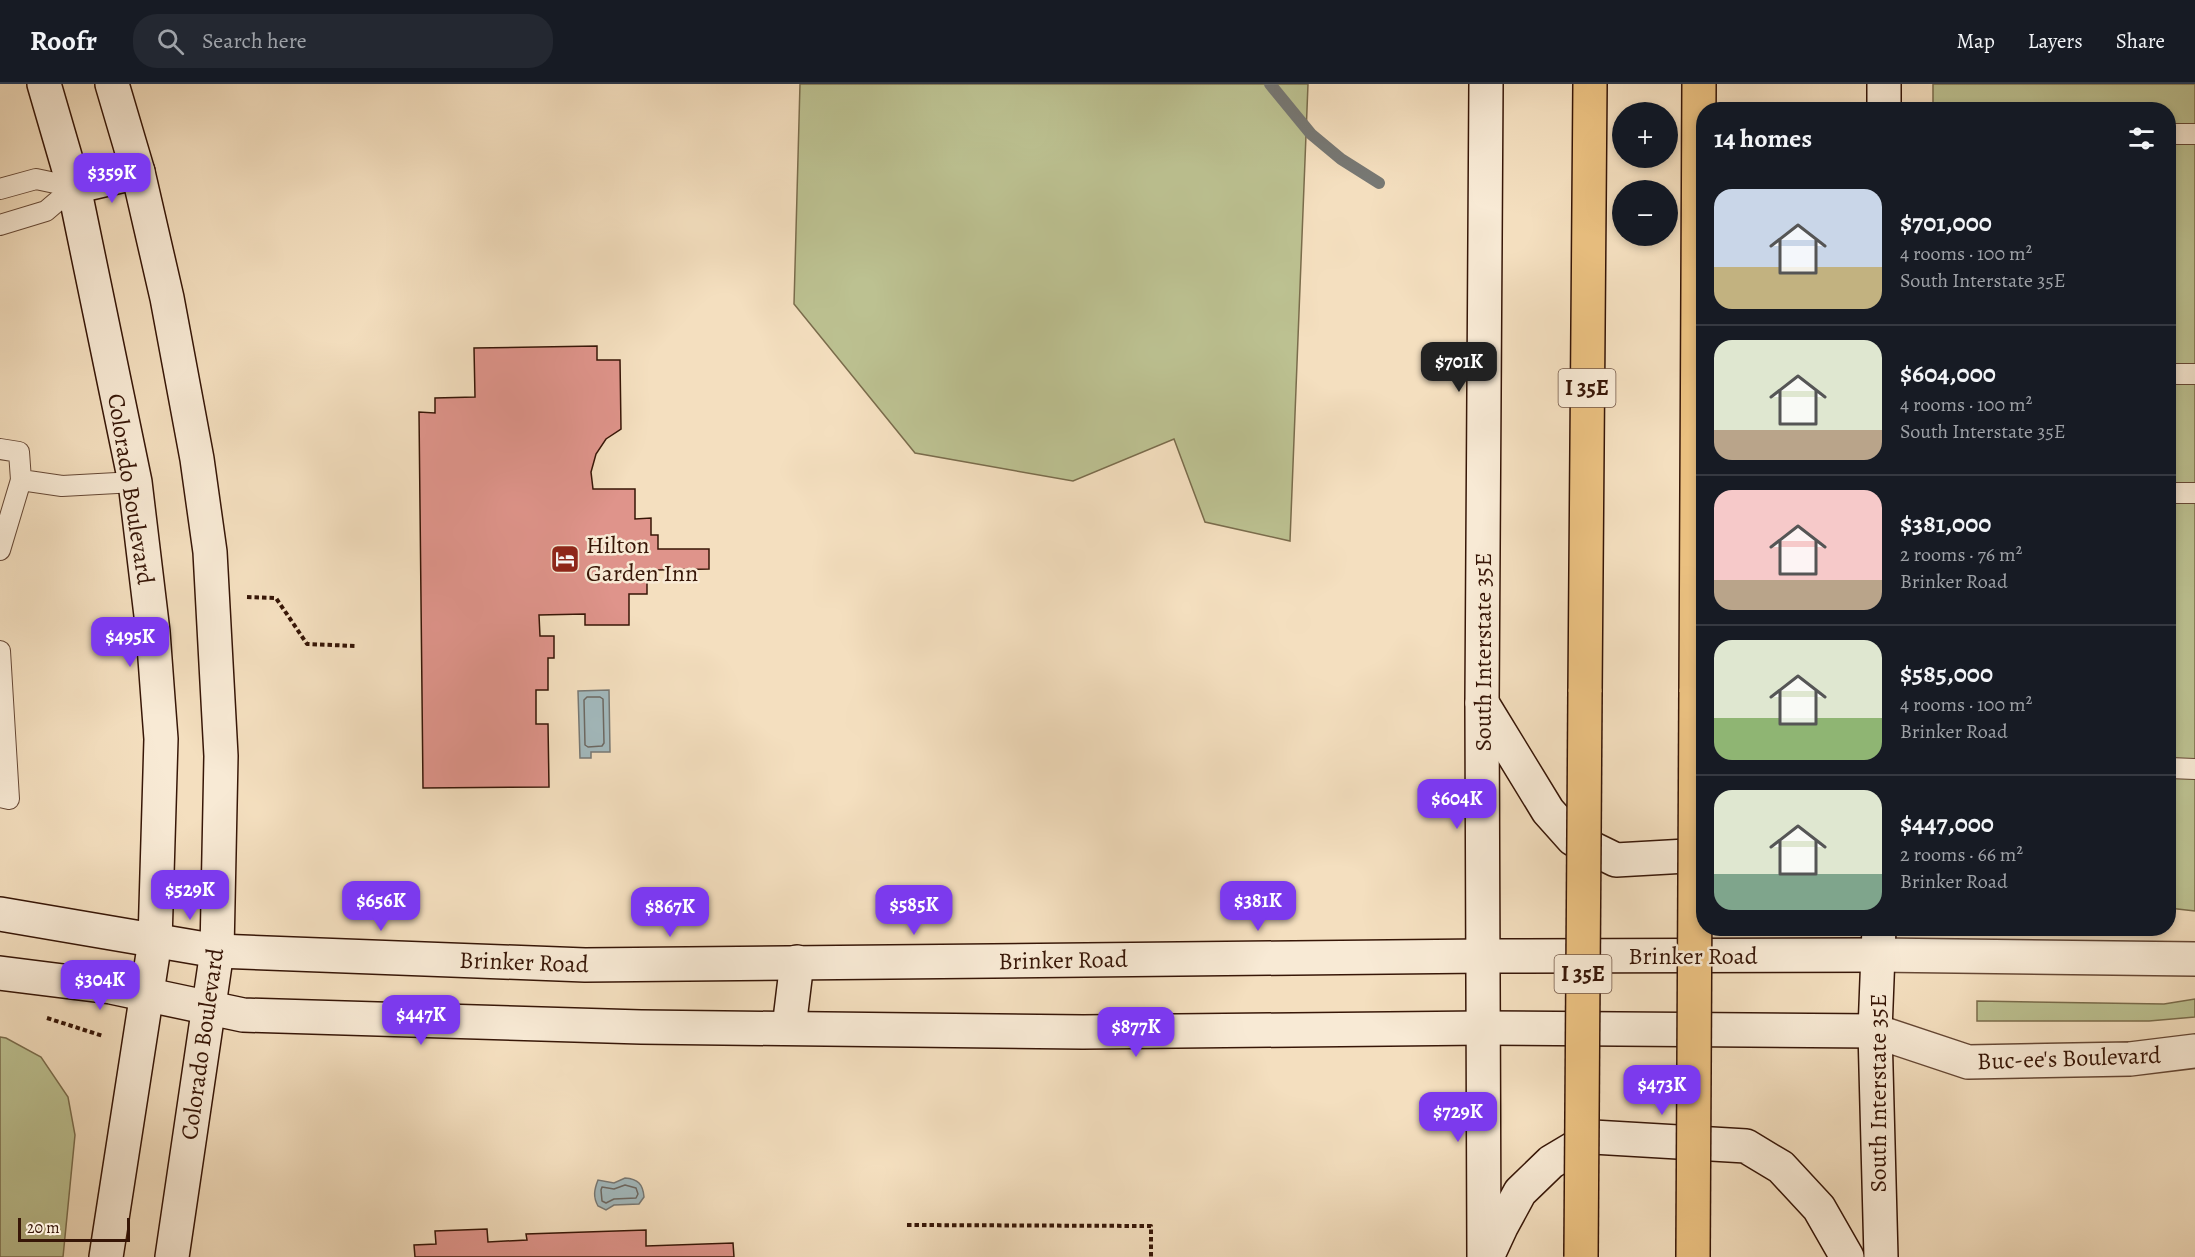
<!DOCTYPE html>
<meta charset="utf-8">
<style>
:root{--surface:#171b24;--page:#242831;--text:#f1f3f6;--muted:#9ea1a6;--line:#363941;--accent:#7c3aed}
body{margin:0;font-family:Alegreya,serif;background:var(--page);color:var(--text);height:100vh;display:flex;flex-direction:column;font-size:22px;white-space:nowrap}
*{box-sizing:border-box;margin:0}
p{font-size:20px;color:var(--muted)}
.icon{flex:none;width:33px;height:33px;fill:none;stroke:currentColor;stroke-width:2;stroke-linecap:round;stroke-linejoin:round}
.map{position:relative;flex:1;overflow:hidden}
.side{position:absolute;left:1696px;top:18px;width:480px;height:834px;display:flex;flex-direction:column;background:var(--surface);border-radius:24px;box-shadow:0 3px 9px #0003}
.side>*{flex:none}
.buttons{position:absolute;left:1612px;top:18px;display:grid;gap:12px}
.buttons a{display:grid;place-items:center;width:66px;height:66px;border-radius:50%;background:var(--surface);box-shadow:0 3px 9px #0003;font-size:30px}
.scale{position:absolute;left:18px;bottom:15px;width:112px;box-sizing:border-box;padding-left:6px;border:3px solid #371607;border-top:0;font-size:16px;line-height:21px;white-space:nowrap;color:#371607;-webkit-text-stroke:4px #f8ead5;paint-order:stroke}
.price{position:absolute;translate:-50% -51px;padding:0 14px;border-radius:12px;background:var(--accent);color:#fff;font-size:20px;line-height:39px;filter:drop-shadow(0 2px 3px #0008)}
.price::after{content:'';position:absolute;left:50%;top:36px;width:18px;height:14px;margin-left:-9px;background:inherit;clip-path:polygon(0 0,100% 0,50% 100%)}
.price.on{background:#222;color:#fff}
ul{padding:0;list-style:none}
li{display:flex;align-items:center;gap:18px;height:150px;padding:0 18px}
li+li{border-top:2px solid var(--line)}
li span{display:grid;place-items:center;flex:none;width:168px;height:120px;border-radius:18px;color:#555}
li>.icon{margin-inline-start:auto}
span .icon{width:72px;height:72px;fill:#fffc;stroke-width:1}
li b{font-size:26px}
h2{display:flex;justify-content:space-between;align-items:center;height:72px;padding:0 18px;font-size:26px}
header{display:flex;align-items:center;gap:36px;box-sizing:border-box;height:84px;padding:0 30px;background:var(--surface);border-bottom:2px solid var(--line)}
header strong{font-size:28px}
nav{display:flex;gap:33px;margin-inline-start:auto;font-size:21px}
.search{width:420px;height:54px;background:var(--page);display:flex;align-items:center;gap:15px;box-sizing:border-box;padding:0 21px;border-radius:24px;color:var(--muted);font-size:22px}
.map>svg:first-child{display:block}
.green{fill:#bcc191;stroke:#7a6c4c;stroke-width:1.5}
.water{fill:#a2b9bd;stroke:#777874;stroke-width:1.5}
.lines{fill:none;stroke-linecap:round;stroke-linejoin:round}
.shore{stroke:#6c6862;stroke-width:1.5}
.stream{stroke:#777874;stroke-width:12}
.building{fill:#df948b;stroke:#371607;stroke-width:1.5}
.lane-casing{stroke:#664835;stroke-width:22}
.street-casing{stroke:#664835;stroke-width:36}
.secondary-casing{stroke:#371607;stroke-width:36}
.highway-casing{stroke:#371607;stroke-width:36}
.path{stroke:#371607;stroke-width:4;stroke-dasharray:4.5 3;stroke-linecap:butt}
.lane{stroke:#f8ead5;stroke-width:20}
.street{stroke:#f8ead5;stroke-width:33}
.secondary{stroke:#f8ead5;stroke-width:33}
.highway{stroke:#eac080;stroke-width:33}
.highway-bridge-casing{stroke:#371607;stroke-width:36;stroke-linecap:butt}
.highway-bridge{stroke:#eac080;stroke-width:33}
.labels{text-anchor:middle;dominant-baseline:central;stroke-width:5;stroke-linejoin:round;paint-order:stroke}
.shield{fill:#f8ead5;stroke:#715645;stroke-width:1.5}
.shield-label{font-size:22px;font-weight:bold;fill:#371607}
.street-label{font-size:24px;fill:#371607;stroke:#f8ead5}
.poi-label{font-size:24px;fill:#371607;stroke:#f8ead5;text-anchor:start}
</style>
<header>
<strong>Roofr</strong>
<div class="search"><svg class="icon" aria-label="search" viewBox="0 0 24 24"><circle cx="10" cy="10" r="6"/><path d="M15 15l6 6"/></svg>Search here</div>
<nav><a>Map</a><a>Layers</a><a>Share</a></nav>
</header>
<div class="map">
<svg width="2195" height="1173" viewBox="0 0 2195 1173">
<rect width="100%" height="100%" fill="#f4dfbf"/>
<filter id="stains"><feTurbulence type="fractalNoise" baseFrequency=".00333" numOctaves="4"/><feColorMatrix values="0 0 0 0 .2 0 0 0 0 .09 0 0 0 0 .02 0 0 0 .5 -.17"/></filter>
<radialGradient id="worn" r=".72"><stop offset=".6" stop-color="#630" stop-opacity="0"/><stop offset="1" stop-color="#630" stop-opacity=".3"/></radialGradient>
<g class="green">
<polygon points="800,0 1308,0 1290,457 1205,438 1174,355 1073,397 915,369 794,220"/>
<polygon points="1933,0 2195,0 2195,827 2169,824 2169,26 1933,26"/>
<polygon points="2195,915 2195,933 2149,937 1977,937 1977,917 2164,920"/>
<polygon points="0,953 6,954 41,973 68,1013 75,1051 63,1173 0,1173"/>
</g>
<g class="water">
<polygon points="609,606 610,668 591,668 591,674 580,674 578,607"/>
<path d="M625 1094C638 1095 643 1100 644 1113L639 1120 614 1121 606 1126 598 1122C593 1113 594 1106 598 1096L614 1099Z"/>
</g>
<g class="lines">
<g class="shore">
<polygon points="587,613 600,613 603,615 604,659 602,662 588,663 585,661 584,616"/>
<polygon points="625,1101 636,1104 638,1110 636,1114 614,1115 606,1119 602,1117 601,1106 602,1103 614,1105"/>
</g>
<polyline class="stream" points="1270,0 1311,50 1341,75 1379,99"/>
</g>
<g class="building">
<polygon points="597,262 597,276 620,276 621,345 606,355 596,370 591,388 593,405 635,405 635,435 651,434 651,451 658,451 658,465 709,465 709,485 656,486 657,497 647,498 647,510 629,510 629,541 585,541 585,530 539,531 540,552 554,552 554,574 548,574 548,606 536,606 536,640 548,640 549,703 423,704 419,328 435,329 435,314 475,313 474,264"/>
<polygon points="487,1145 488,1158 527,1156 526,1150 646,1146 646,1162 733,1159 734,1173 415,1173 414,1161 436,1160 435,1147"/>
</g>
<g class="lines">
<g class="lane-casing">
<g id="lane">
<polyline points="2169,50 2195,50"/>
<polyline points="0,105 36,95 74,103"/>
<polyline points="0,141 46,127 74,103"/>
<polyline points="2169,290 2195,290"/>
<polyline points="0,365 19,368 21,396 62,402 135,398"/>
<polyline points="2169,409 2195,409"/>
<polyline points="0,466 21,396"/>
<polyline points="0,567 9,715 0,713"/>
<polyline points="2169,684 2195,685"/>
</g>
</g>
<g class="street-casing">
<g id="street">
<polyline points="1878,871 2195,875"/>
<polyline points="1875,947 1968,978 2130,975 2195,967"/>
</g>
</g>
<g class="secondary-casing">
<g id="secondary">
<polyline points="44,0 74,103 135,398 153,548 161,655 155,857 106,1173"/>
<polyline points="112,0 138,88 167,214 197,375 210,468 221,672 217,867 172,1173"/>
<polyline points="1884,0 1884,26"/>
<polyline points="74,103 138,88"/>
<polyline points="1482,619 1548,727 1573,755 1616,776 1704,771"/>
<polyline points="0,830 217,867 585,881 1484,872 1878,871"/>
<polyline points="1879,844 1875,947 1881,1173"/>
<polyline points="0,889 111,903 243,931 641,943 1083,948 1483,944 1875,947"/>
<polyline points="789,944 797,878"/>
<polyline points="1488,1171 1501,1143 1520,1108 1551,1078 1593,1053 1746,1062 1781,1083 1819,1124 1847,1173"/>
<polyline points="1484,1173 1482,619 1486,0"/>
</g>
</g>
<g class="highway-casing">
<g id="highway">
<polyline points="1585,608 1590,0"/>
<polyline points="1696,608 1699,0"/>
</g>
</g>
<g class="path">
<polyline points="247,513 276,514 307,560 356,562"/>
<polyline points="47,934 103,952"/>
<polyline points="907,1141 1151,1142 1151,1173"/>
</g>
<use href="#lane" class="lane"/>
<use href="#street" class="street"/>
<use href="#secondary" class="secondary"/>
<use href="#highway" class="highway"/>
<g class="highway-bridge-casing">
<g id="highway-bridge">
<polyline points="1581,1173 1585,608"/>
<polyline points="1693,1173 1696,608"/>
</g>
</g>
<use href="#highway-bridge" class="highway-bridge"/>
</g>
<defs>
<g id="hotel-square" transform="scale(1.5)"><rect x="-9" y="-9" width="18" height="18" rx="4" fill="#8f2418" stroke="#f8ead5"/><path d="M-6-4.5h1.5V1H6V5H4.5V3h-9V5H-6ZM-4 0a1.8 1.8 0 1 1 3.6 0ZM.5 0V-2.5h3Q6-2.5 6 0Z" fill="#fff"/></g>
</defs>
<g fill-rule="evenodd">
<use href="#hotel-square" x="565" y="475"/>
</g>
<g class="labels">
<g class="shield">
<rect x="1558.5" y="285" width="57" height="38" rx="4.5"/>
<rect x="1554.5" y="871" width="57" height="38" rx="4.5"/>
</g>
<g class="shield-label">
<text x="1587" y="304">I 35E</text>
<text x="1583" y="890">I 35E</text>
</g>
<g class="street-label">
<text transform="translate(131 405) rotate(81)">Colorado Boulevard</text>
<text transform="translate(1483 568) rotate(-90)">South Interstate 35E</text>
<text x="1693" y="872">Brinker Road</text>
<text transform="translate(1063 876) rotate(-1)">Brinker Road</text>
<text transform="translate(524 878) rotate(2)">Brinker Road</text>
<text transform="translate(202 960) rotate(-82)">Colorado Boulevard</text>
<text transform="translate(2069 974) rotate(-2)">Buc-ee's Boulevard</text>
<text transform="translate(1878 1009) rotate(-90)">South Interstate 35E</text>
</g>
<g class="poi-label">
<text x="586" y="461">Hilton<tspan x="586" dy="28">Garden Inn</tspan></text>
</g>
</g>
<rect width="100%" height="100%" filter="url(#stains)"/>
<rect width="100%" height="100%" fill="url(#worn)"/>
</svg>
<div class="buttons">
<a>+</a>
<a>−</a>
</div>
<div class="scale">20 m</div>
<b class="price" style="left:112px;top:120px">$359K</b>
<b class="price on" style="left:1459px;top:309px">$701K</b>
<b class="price" style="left:130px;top:584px">$495K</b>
<b class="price" style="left:1457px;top:746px">$604K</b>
<b class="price" style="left:190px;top:837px">$529K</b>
<b class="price" style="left:381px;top:848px">$656K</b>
<b class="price" style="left:1258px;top:848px">$381K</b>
<b class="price" style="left:914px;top:852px">$585K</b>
<b class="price" style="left:670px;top:854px">$867K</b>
<b class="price" style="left:100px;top:927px">$304K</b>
<b class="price" style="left:421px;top:962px">$447K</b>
<b class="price" style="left:1136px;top:974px">$877K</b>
<b class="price" style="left:1662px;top:1032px">$473K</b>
<b class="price" style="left:1458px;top:1059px">$729K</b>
<section class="side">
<h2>14 homes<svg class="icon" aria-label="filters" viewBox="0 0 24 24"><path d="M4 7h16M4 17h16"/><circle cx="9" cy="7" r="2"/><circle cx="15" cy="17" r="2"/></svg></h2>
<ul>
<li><span style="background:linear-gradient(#c9d6e8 65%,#c2b280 0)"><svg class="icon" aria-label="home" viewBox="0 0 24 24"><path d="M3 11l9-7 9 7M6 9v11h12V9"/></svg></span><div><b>$701,000</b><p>4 rooms · 100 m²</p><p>South Interstate 35E</p></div></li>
<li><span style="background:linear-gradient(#dfe7d0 75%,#b9a48a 0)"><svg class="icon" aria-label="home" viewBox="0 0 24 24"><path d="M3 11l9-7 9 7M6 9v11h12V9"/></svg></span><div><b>$604,000</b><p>4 rooms · 100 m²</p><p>South Interstate 35E</p></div></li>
<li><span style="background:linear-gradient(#f6c9c9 75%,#b9a48a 0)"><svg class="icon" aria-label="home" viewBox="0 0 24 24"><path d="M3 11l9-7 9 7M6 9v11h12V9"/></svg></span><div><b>$381,000</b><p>2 rooms · 76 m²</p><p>Brinker Road</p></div></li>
<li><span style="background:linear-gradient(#dfe7d0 65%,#8fb573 0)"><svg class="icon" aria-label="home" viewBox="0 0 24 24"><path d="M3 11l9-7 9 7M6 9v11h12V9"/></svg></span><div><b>$585,000</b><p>4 rooms · 100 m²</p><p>Brinker Road</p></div></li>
<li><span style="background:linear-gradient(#dfe7d0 70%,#7fa58c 0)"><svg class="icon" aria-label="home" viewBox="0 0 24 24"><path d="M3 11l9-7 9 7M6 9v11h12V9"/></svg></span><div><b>$447,000</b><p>2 rooms · 66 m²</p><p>Brinker Road</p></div></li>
</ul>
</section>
</div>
